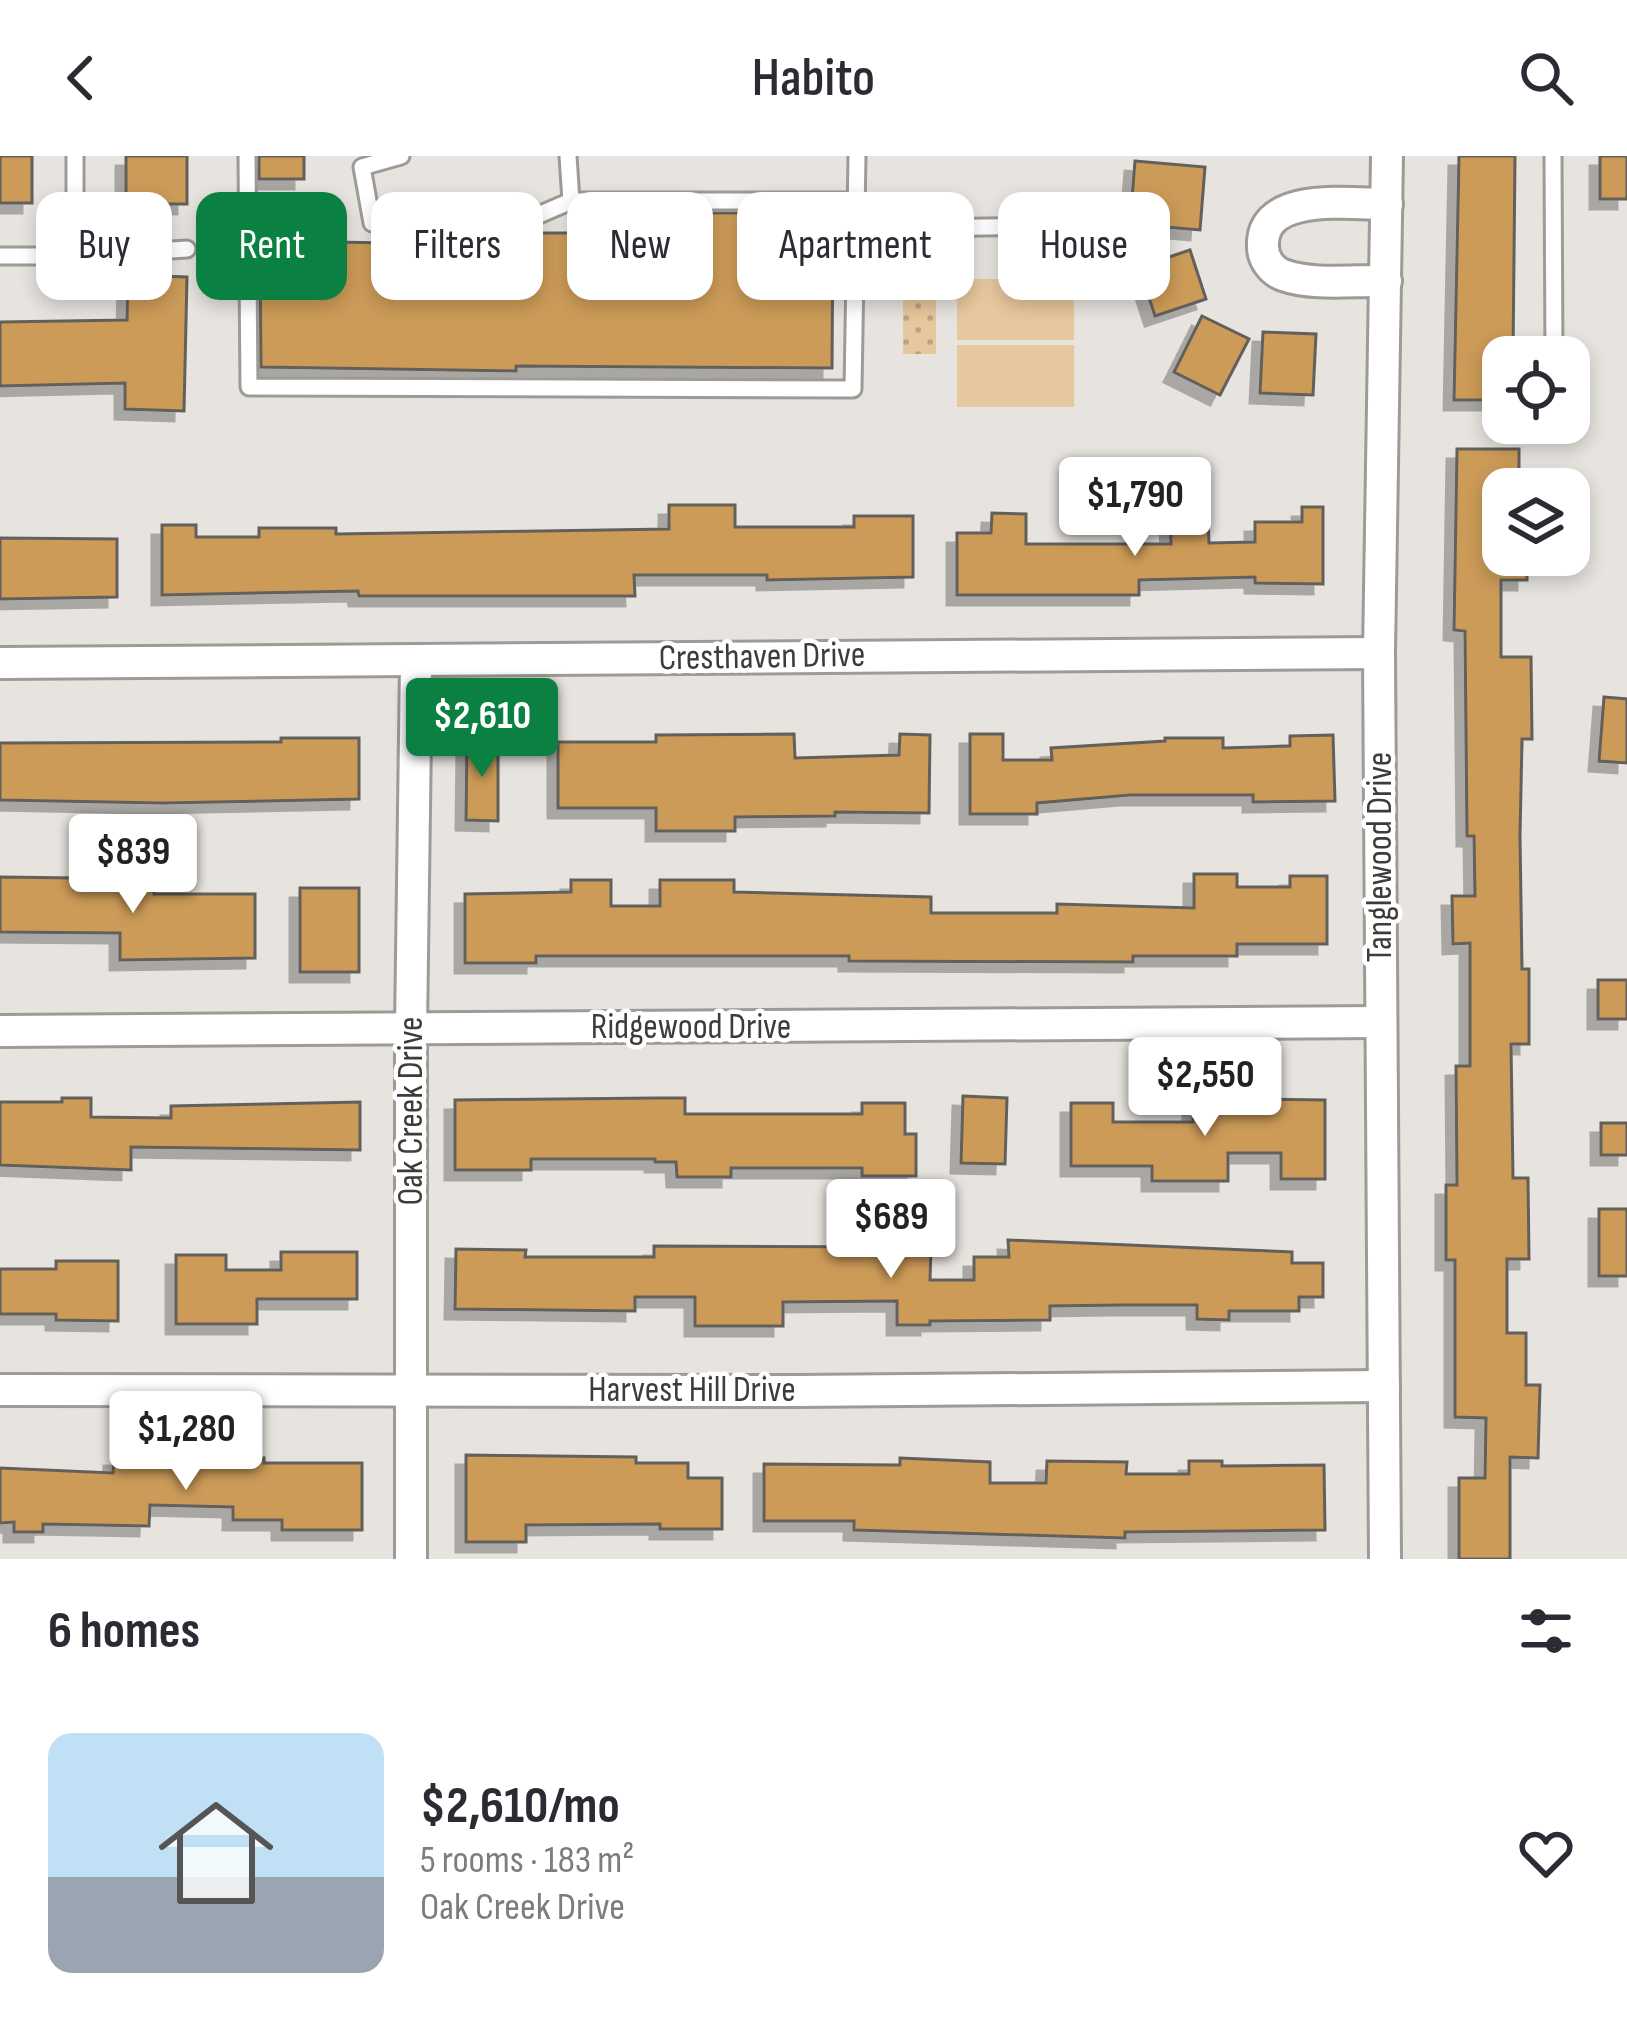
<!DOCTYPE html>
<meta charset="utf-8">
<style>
:root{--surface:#fff;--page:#f7f7f7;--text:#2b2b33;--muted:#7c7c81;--accent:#0b8043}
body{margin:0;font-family:"Sofia Sans Condensed",sans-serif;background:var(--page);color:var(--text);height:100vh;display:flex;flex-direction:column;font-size:45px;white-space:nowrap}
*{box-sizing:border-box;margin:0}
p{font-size:39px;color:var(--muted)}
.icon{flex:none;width:66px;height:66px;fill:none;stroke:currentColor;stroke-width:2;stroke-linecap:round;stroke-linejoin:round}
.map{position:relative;height:1403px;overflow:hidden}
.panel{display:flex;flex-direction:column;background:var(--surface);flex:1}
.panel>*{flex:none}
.hud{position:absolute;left:36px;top:36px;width:1557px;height:108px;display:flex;gap:24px}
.tools{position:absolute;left:1482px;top:180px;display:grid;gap:24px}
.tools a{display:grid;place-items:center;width:108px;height:108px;border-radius:24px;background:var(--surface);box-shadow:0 6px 18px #0003;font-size:60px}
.price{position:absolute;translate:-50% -102px;padding:0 27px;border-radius:12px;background:#fff;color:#222;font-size:39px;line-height:78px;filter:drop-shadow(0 3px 6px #0008)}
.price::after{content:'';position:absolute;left:50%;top:72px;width:36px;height:27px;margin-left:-18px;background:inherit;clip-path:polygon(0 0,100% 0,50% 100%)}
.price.current{background:var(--accent);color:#fff}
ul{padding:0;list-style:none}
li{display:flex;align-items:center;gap:36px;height:300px;padding:0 48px}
li span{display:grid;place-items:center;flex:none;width:336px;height:240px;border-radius:24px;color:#555}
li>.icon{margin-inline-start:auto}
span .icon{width:144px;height:144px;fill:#fffc;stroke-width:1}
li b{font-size:51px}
h2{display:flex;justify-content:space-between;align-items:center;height:144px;padding:0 48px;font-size:51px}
.tag{padding:0 42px;border-radius:24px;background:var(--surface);box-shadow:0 6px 18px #0003;font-size:42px;line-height:108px}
.tag.current{background:var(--accent);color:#fff}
header{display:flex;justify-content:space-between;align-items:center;height:156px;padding:0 48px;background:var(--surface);font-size:54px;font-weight:600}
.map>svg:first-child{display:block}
.green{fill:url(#green-dots)}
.pitch{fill:#e7c79d}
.building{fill:#cc9b59;stroke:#64605c;stroke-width:3;filter:url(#shadow)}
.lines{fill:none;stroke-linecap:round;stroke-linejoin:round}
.lane-casing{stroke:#9e9b96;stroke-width:21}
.street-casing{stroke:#9e9b96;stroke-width:36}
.lane{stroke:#fff;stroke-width:15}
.street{stroke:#fff;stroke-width:30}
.labels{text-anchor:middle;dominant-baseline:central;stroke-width:9;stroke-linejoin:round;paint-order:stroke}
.street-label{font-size:36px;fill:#3e3c3a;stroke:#fff}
</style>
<header><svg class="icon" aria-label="back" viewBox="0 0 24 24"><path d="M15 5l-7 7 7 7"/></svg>Habito<svg class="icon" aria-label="search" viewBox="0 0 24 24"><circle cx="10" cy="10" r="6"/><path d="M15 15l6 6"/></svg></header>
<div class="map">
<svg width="1627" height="1403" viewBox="0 0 1627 1403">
<defs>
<pattern id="green-dots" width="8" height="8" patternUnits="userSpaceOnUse" patternTransform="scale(3)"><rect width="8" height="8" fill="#e7c79d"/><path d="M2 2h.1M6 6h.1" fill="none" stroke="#bda381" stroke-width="1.8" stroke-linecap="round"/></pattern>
<filter id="shadow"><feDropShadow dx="-10" dy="10" stdDeviation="0" flood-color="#0004"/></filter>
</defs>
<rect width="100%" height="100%" fill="#e7e4df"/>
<rect class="green" x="903" y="135" width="33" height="63"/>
<g class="pitch">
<rect x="957" y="123" width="117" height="61"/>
<rect x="957" y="189" width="117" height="62"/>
</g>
<g class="building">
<rect x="0" y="0" width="32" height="47"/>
<rect x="126" y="0" width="61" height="48"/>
<rect x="259" y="0" width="45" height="23"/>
<polygon points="1459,0 1515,0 1513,201 1503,201 1503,244 1454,244"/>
<rect x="1600" y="0" width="27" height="43"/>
<polygon points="1135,5 1205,11 1200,74 1130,68"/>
<polygon points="585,57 753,57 753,68 833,69 832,212 516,210 516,215 261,211 260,85 466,88 465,113 535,114 535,77 585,77"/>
<polygon points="1190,94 1206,143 1155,160 1139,111"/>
<polygon points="128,119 187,121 184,255 125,253 125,227 0,230 0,166 127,164"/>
<polygon points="1202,160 1249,183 1220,239 1174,216"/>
<polygon points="1263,176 1316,178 1313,239 1260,237"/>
<polygon points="1457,293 1519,293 1519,333 1503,333 1503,399 1527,399 1527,424 1501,424 1501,501 1531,501 1532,583 1522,583 1520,680 1522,813 1529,813 1529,888 1511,888 1513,1022 1528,1022 1529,1103 1507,1103 1507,1177 1526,1177 1526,1229 1540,1229 1538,1302 1510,1301 1510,1403 1459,1403 1459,1322 1485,1322 1486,1262 1455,1261 1455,1104 1446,1104 1446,1029 1457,1029 1456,910 1470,910 1470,787 1453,788 1452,740 1475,740 1474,680 1467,680 1465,475 1454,474"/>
<polygon points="669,349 735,349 735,371 854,371 854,360 913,360 913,421 767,424 767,419 634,419 635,440 359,440 358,435 162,439 162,369 196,369 196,381 259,381 259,372 336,372 336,378 669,373"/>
<polygon points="1302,351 1323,351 1323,428 1255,427 1255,421 1139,424 1139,439 957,439 957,377 991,377 992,357 1026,358 1026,388 1171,388 1170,361 1208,360 1209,387 1255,386 1255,366 1302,366"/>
<polygon points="0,382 117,383 117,441 0,443"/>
<polygon points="1604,541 1627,543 1627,607 1599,605"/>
<polygon points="794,578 795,602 899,599 900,578 930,579 929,657 835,656 835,660 735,661 735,675 656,675 656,652 558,652 558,586 656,586 656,579"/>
<polygon points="970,578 1003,578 1003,604 1052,604 1051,592 1165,585 1165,582 1223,582 1223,592 1290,590 1290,580 1333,579 1335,645 1253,646 1253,639 1130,639 1037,647 1037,658 970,658"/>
<polygon points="281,582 359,582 359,643 163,647 0,644 0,587 281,586"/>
<polygon points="467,582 498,583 498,665 466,664"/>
<polygon points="1194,718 1237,718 1237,731 1290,731 1290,720 1327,720 1327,788 1237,788 1237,800 1133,800 1133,806 849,805 849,800 536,800 536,807 465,807 465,738 571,736 571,724 611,724 611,750 660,750 660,724 734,724 734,736 931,741 931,757 1057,757 1057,748 1194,752"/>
<polygon points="0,721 154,723 154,738 255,738 255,802 120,804 120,777 0,776"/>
<rect x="300" y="732" width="59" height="84"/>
<rect x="1598" y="824" width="29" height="39"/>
<polygon points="963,940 1007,942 1005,1008 961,1007"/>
<polygon points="62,942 91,942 91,961 171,962 171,950 360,946 360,994 131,991 131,1014 0,1009 0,946 62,946"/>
<polygon points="655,942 685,942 685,958 862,958 862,947 905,947 905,978 916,978 916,1020 862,1020 862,1012 731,1012 731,1021 677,1021 676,1006 655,1006 655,1003 531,1003 531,1014 455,1014 455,944"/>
<polygon points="1193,942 1325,944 1325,1023 1281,1023 1281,997 1228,997 1228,1025 1152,1025 1152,1010 1071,1010 1071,947 1113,947 1113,966 1193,966"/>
<rect x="1601" y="967" width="26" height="32"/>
<rect x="1599" y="1053" width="28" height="67"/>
<polygon points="1008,1084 1292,1096 1292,1107 1323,1107 1323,1141 1299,1141 1299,1155 1229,1155 1229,1164 1197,1163 1197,1149 1122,1149 1050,1150 1050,1164 930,1165 930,1169 897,1169 897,1145 783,1146 783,1170 695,1170 695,1141 635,1141 635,1155 455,1153 456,1093 526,1094 525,1101 654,1101 654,1090 931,1091 930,1124 974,1124 974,1101 1009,1101"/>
<polygon points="281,1096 357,1096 357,1143 257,1143 257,1168 176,1168 176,1099 226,1099 226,1114 281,1114"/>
<polygon points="56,1105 118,1105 118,1165 56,1164 56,1158 0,1158 0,1113 56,1113"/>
<polygon points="466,1299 636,1301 636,1307 688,1307 688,1322 722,1322 722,1373 660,1373 660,1368 526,1369 526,1386 466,1386"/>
<polygon points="114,1300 264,1302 264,1307 362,1307 362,1374 282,1374 282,1364 233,1364 233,1351 150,1349 149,1370 43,1368 43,1376 14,1376 14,1366 0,1367 0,1312 113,1317"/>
<polygon points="900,1302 990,1306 990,1327 1046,1327 1047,1305 1127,1306 1126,1318 1189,1318 1189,1305 1222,1305 1222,1310 1324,1309 1325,1374 1125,1376 1125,1382 854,1374 854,1365 764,1365 764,1308 900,1309"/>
</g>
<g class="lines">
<g class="lane-casing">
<g id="lane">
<polyline points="247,0 249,231 853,233 857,0"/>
<polyline points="401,0 362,11 372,67 513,70 571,45"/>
<polyline points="568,0 571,45 856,45"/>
<polyline points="1553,0 1554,201"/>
<polyline points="857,73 1060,70"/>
<polyline points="0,100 75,100 75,0"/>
<polyline points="75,100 187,93"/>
</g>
</g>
<g class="street-casing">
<g id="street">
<path d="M1386 125C1354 124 1313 130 1283 119 1272 115 1263 103 1263 91 1260 35 1350 48 1387 48"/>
<path d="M0 507C460 507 920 497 1379 497"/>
<polyline points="0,875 1381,866"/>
<polyline points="0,1234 797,1235 1384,1230"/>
<polyline points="411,1403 411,873 416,507"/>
<polyline points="1385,1403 1379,497 1387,0"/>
</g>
</g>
<use href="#lane" class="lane"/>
<use href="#street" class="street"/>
</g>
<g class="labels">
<g class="street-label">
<text transform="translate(762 501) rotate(-1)">Cresthaven Drive</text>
<text transform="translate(1380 701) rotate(-90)">Tanglewood Drive</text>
<text x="691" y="871">Ridgewood Drive</text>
<text transform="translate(411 955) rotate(-90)">Oak Creek Drive</text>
<text x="692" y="1234">Harvest Hill Drive</text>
</g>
</g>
</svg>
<div class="tools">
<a><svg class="icon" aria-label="locate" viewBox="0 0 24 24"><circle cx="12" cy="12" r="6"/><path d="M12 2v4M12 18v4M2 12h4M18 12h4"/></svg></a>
<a><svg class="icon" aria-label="layers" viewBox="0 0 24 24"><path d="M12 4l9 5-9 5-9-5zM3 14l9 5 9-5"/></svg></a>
</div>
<b class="price" style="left:1135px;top:403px">$1,790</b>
<b class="price current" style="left:482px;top:624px">$2,610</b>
<b class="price" style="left:133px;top:760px">$839</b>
<b class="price" style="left:1205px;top:983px">$2,550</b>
<b class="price" style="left:891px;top:1125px">$689</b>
<b class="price" style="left:186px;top:1337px">$1,280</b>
<div class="hud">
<a class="tag">Buy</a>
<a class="tag current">Rent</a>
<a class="tag">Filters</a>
<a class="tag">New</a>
<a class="tag">Apartment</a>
<a class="tag">House</a>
</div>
</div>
<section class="panel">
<h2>6 homes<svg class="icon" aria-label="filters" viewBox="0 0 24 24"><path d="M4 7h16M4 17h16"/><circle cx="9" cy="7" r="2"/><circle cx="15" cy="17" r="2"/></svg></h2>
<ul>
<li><span style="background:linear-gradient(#bfe0f5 60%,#9aa5b1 0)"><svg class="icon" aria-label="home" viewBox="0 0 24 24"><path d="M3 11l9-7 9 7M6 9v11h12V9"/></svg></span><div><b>$2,610/mo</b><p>5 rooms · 183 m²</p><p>Oak Creek Drive</p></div><svg class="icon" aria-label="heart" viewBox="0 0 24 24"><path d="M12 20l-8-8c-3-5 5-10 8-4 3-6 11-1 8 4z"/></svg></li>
</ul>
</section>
